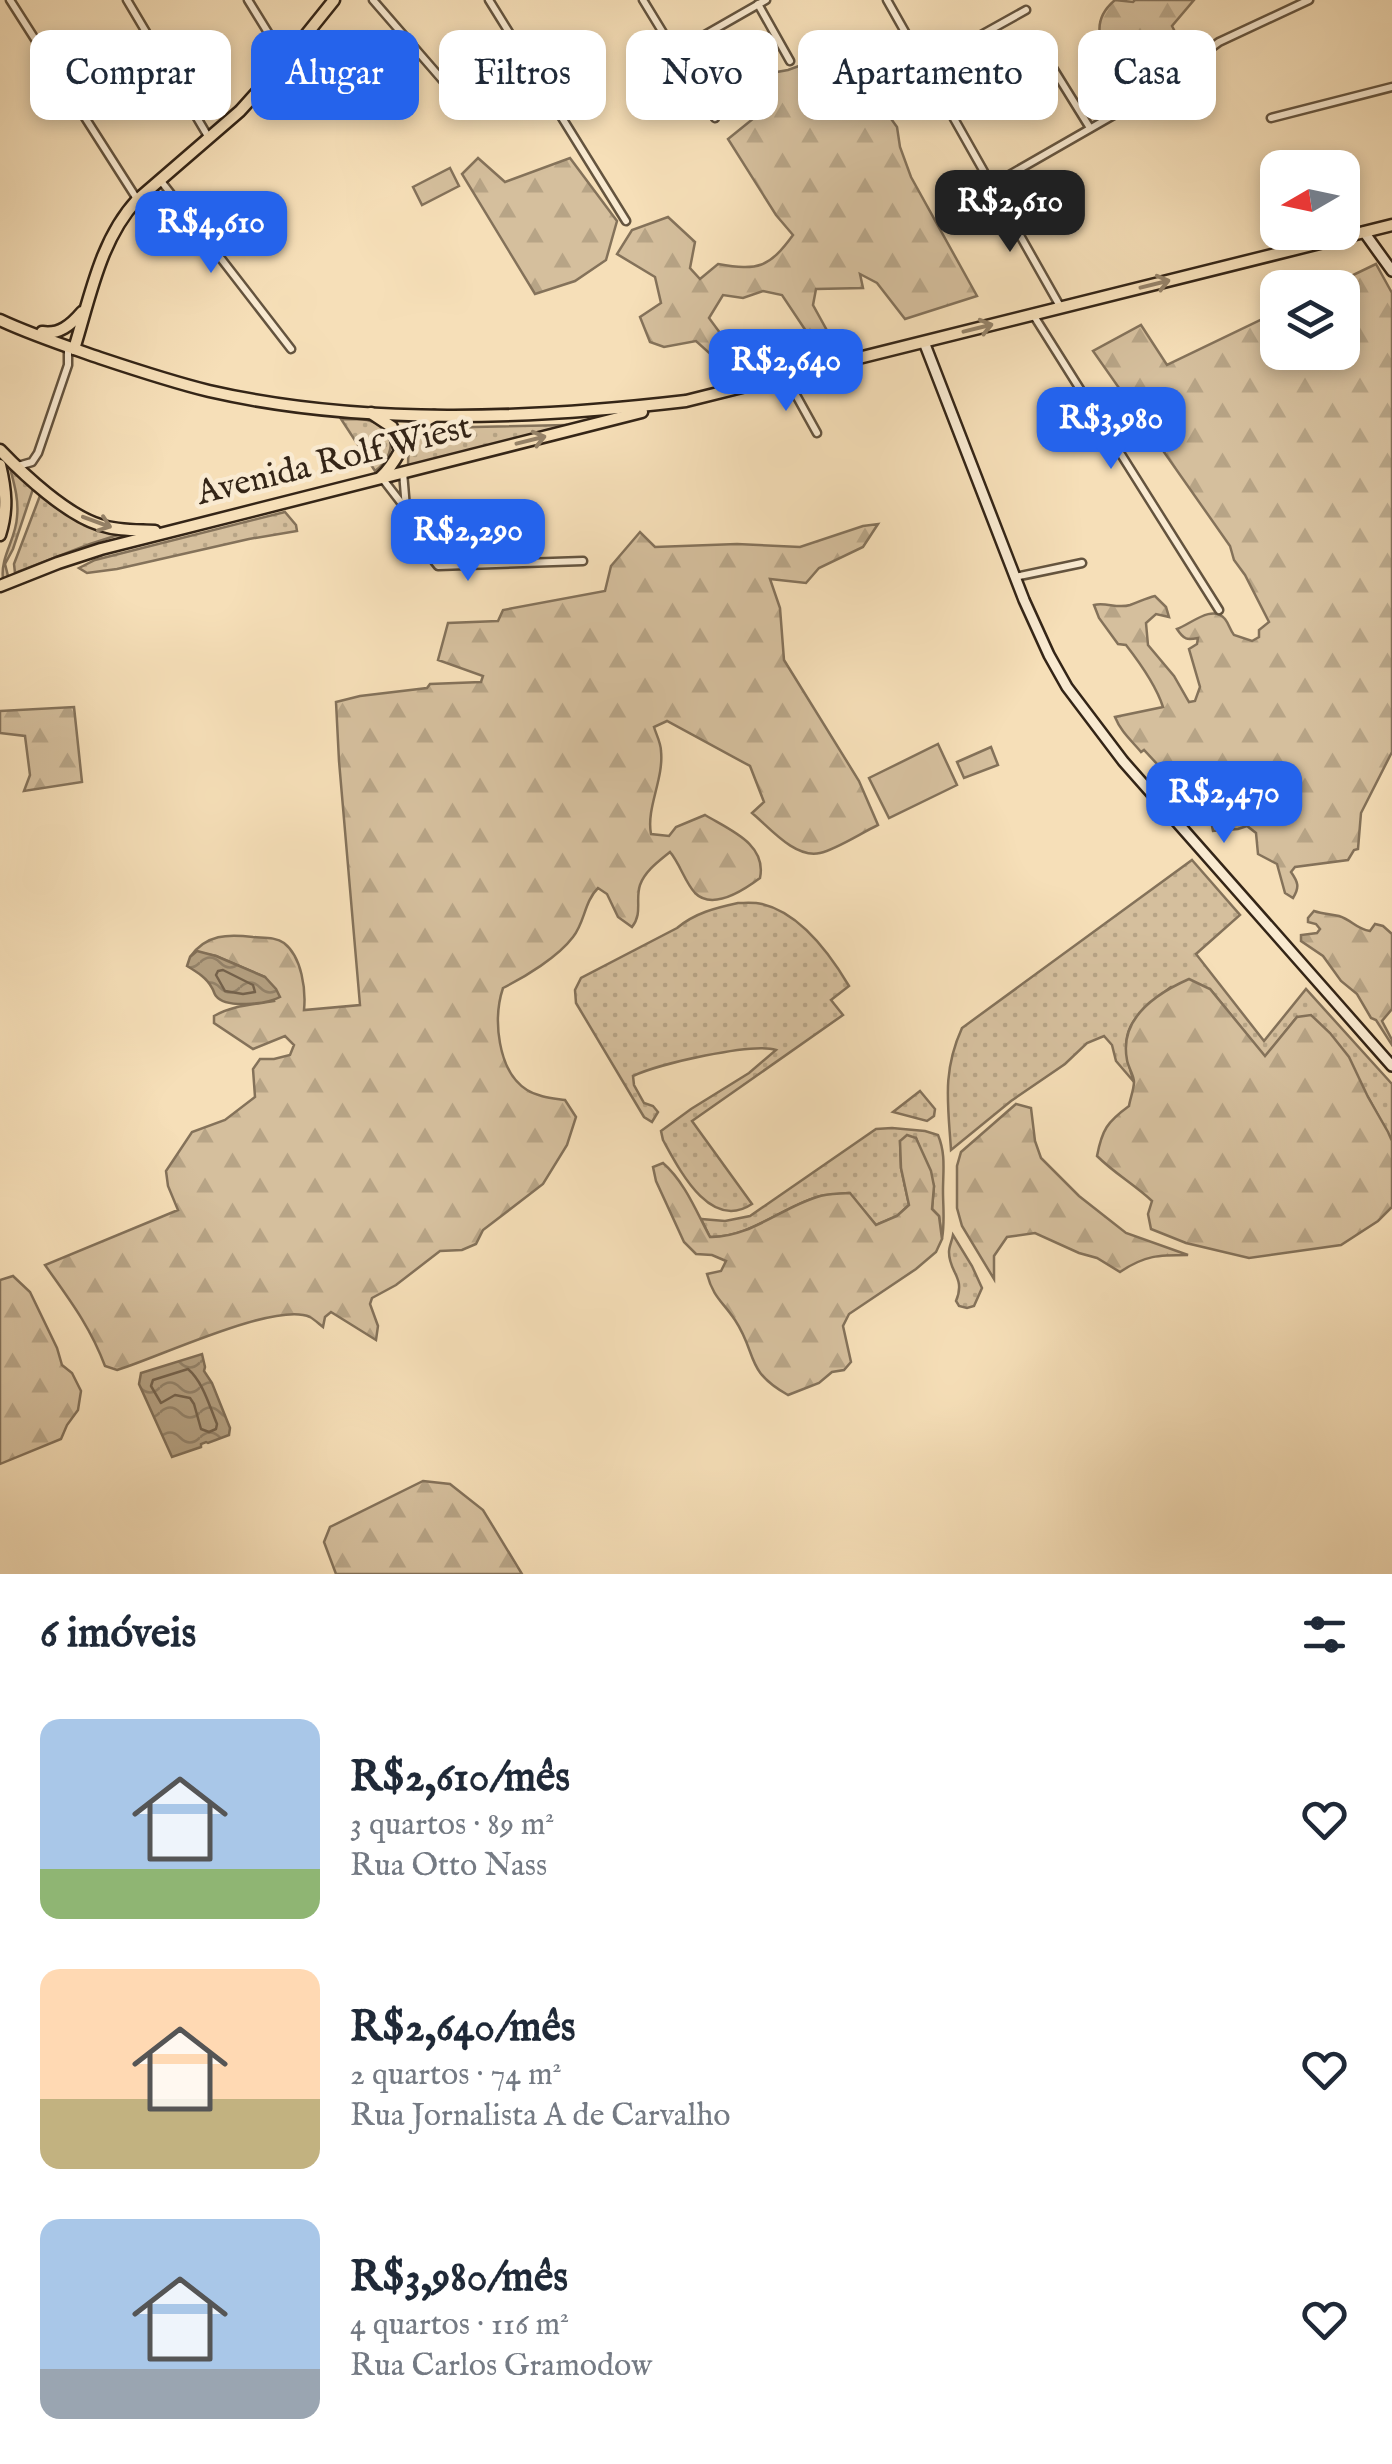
<!DOCTYPE html>
<html lang="pt">
<meta charset="utf-8">
<style>
:root{--surface:#fff;--page:#f2f2f3;--text:#1f2937;--muted:#747a83;--accent:#2563eb}
body{margin:0;font-family:"IM FELL English",serif;background:var(--page);color:var(--text);height:100vh;display:flex;flex-direction:column;font-size:38px;white-space:nowrap}
*{box-sizing:border-box;margin:0}
p{font-size:32px;color:var(--muted)}
.icon{flex:none;width:55px;height:55px;fill:none;stroke:currentColor;stroke-width:2;stroke-linecap:round;stroke-linejoin:round}
.map{position:relative;height:1574px;overflow:hidden}
.sheet{display:flex;flex-direction:column;background:var(--surface);flex:1}
.sheet>*{flex:none}
.banner{position:absolute;left:30px;top:30px;width:1332px;height:90px;display:flex;gap:20px}
.needle{width:65px;rotate:261deg}
.buttons{position:absolute;left:1260px;top:150px;display:grid;gap:20px}
.buttons a{display:grid;place-items:center;width:100px;height:100px;border-radius:20px;background:var(--surface);box-shadow:0 5px 15px #0003;font-size:50px}
.price{position:absolute;translate:-50% -85px;padding:0 22px;border-radius:20px;background:var(--accent);color:#fff;font-size:32px;line-height:65px;filter:drop-shadow(0 2px 5px #0008)}
.price::after{content:'';position:absolute;left:50%;top:60px;width:30px;height:22px;margin-left:-15px;background:inherit;clip-path:polygon(0 0,100% 0,50% 100%)}
.price.on{background:#222;color:#fff}
ul{padding:0;list-style:none}
li{display:flex;align-items:center;gap:30px;height:250px;padding:0 40px}
li span{display:grid;place-items:center;flex:none;width:280px;height:200px;border-radius:20px;color:#555}
li>.icon{margin-inline-start:auto}
span .icon{width:120px;height:120px;fill:#fffc;stroke-width:1}
li b{font-size:42px}
h2{display:flex;justify-content:space-between;align-items:center;height:120px;padding:0 40px;font-size:42px}
.chip{padding:0 35px;border-radius:20px;background:var(--surface);box-shadow:0 5px 15px #0003;font-size:35px;line-height:90px}
.chip.on{background:var(--accent);color:#fff}
.map>svg:first-child{display:block}
.grass{fill:url(#grass-dots);stroke:#84725a;stroke-width:2.5}
.forest{fill:url(#forest-firs);stroke:#84725a;stroke-width:2.5}
.garden{fill:#d5bf9d;stroke:#84725a;stroke-width:2.5}
.water{fill:url(#water-waves);stroke:#816f57;stroke-width:2.5}
.lines{fill:none;stroke-linecap:round;stroke-linejoin:round}
.shore{stroke:#74624c;stroke-width:2.5}
.street-casing{stroke:#64543f;stroke-width:11}
.secondary-casing{stroke:#342517;stroke-width:14}
.primary-casing{stroke:#342517;stroke-width:15}
.street{stroke:#f9ead1;stroke-width:6}
.secondary{stroke:#f9ead1;stroke-width:9}
.primary{stroke:#f6dfb8;stroke-width:10}
.oneway{stroke:#958268}
.labels{text-anchor:middle;dominant-baseline:central;stroke-width:9;stroke-linejoin:round;paint-order:stroke}
.street-label{font-size:35px;fill:#342517;stroke:#f9ead1}
</style>
<div class="map">
<svg width="1392" height="1574" viewBox="0 0 1392 1574">
<defs>
<pattern id="grass-dots" width="8" height="8" patternUnits="userSpaceOnUse" patternTransform="scale(2.5)"><rect width="8" height="8" fill="#d5bf9d"/><path d="M2 2h.1M6 6h.1" fill="none" stroke="#b7a486" stroke-width="1.8" stroke-linecap="round"/></pattern>
<pattern id="forest-firs" width="22" height="20" patternUnits="userSpaceOnUse" patternTransform="scale(2.5)"><rect width="22" height="20" fill="#d5bf9d"/><path d="M5 1l3.5 6h-7zM16 11l3.5 6h-7z" fill="#b7a486"/></pattern>
<pattern id="water-waves" width="16" height="10" patternUnits="userSpaceOnUse" patternTransform="scale(2.5)"><rect width="16" height="10" fill="#b4a081"/><path d="M0 5q4-4 8 0t8 0" fill="none" stroke="#938269"/></pattern>
</defs>
<rect width="100%" height="100%" fill="#f6dfb8"/>
<filter id="stains"><feTurbulence type="fractalNoise" baseFrequency=".002" numOctaves="4"/><feColorMatrix values="0 0 0 0 .2 0 0 0 0 .09 0 0 0 0 .02 0 0 0 .5 -.17"/></filter>
<radialGradient id="worn" r=".72"><stop offset=".6" stop-color="#630" stop-opacity="0"/><stop offset="1" stop-color="#630" stop-opacity=".3"/></radialGradient>
<g class="grass">
<path d="M341 419C350 419 359 419 367 420 397 427 397 455 375 471Z"/>
<path d="M567 425 408 467C408 451 408 435 426 428Z"/>
<path d="M10 468 34 486 13 549 5 564 8 576 3 579C0 557 16 539 17 517 19 500 14 483 10 468Z"/>
<polygon points="41,493 120,532 121,534 90,544 15,573 14,564"/>
<polygon points="285,512 296,525 297,531 249,539 117,569 87,573 79,568 95,560"/>
<path d="M1192 860 1240 915 1196 954 1264 1041 1306 989 1392 1084V1141L1368 1097 1297 1017 1265 1057 1210 989 1171 987C1130 1019 1116 1029 1134 1082L1116 1061 1112 1045 1104 1036 1087 1043 1065 1064 1011 1101 951 1150C948 1104 942 1072 962 1028Z"/>
<path d="M738 903C745 903 754 902 762 904 800 913 830 954 849 986L831 1000 843 1015 692 1121 752 1204C710 1232 679 1169 663 1140L661 1131 691 1109 749 1073 776 1050C753 1042 658 1064 633 1076L634 1085 644 1103 653 1106 658 1112 652 1122 644 1117 576 1003 575 990 581 978 677 928C695 913 715 908 738 903Z"/>
<polygon points="920,1091 935,1109 934,1116 927,1121 893,1112"/>
<path d="M892 1128 925 1131 938 1135C946 1154 943 1171 943 1191 943 1207 945 1222 942 1239L939 1216 932 1209 934 1186 916 1138 900 1141 901 1168 909 1205 897 1216 876 1225 849 1193C839 1194 826 1194 817 1197 781 1208 749 1238 710 1237L701 1219 725 1221 750 1216 876 1129Z"/>
<path d="M953 1235 972 1266 982 1288 974 1306 967 1308 959 1306 956 1301C966 1277 949 1273 949 1252 949 1246 952 1241 953 1235Z"/>
</g>
<g class="forest">
<path d="M1115 0 1133 2 1135 0H1194L1172 26 1187 55 1155 82 1133 92C1114 62 1079 30 1115 0Z"/>
<path d="M829 55 876 98 897 127 900 147 911 177 977 296 905 319 877 283 860 274 863 288 816 289 813 305 830 336 812 340 782 295 763 291 743 298 723 295 709 318 737 356 726 368 696 341 664 347 650 342 640 317 661 303 655 277 617 254 632 230 668 217 695 242 690 268 700 279 718 264C758 271 769 268 793 235L776 215 728 139 765 109 753 82 760 75 788 70Z"/>
<polygon points="478,158 505,182 570,158 617,221 606,260 575,281 535,294 462,174"/>
<path d="M1376 264 1392 293V752L1361 813 1358 849 1354 850 1348 860 1295 867 1291 872C1298 882 1300 887 1293 898L1285 893 1277 864 1258 854 1256 833 1247 826 1238 829 1213 831 1211 821 1202 814 1204 809C1200 803 1196 798 1188 797L1185 801 1175 793 1178 788 1169 778 1165 780 1155 770 1158 765 1144 750 1141 752C1131 740 1121 732 1115 717L1163 707C1156 685 1140 663 1126 645L1118 644 1099 618 1094 605C1106 602 1117 609 1130 605 1139 602 1146 598 1155 596L1166 607 1169 617 1156 614 1146 623 1148 645 1174 676 1189 702 1195 701 1200 687 1189 649 1197 644 1198 638C1187 640 1184 640 1177 629 1191 624 1212 604 1225 619 1229 624 1230 630 1234 635L1252 641 1259 637V630L1269 622 1245 575 1234 560 1230 546 1093 351 1141 325 1167 365 1277 312 1278 352H1342V288L1328 287Z"/>
<path d="M878 524 863 547 819 568 806 583 770 579 780 608 784 660 859 781 878 825C861 833 837 849 820 853 795 859 769 827 752 813L764 802 750 766 667 721 654 727C656 734 661 743 661 751 664 779 646 808 651 834L669 836 676 827 705 815C730 830 767 844 760 878 744 890 713 911 695 893 685 882 680 864 670 852 659 861 645 871 640 885 635 900 643 913 632 927L618 917 607 894 598 888C584 902 585 922 573 937 558 957 525 977 503 988 493 1018 497 1071 527 1090 538 1097 552 1098 565 1100L576 1117 567 1145 543 1184 483 1230 476 1244 462 1250 440 1251 396 1285 372 1298 370 1304 378 1326 376 1340 331 1312 325 1317 323 1327C319 1324 315 1320 310 1317 276 1301 157 1358 117 1370L105 1366C90 1326 69 1299 45 1265L178 1210 168 1186 166 1171 192 1132 225 1120 255 1097 253 1069 260 1059H274L290 1055 294 1045 285 1036 253 1049 214 1023V1016C233 1005 252 1005 274 1001L265 977 216 956 197 952 190 957C206 934 228 934 253 937 264 938 276 937 284 943 302 957 306 990 304 1010L360 1005 339 761 336 702 360 696 427 688 430 684 481 682 483 676 438 660 448 623 498 621 503 610 605 591 611 566 640 532 655 547 737 544 800 547 863 526Z"/>
<polygon points="74,707 82,782 24,791 30,775 25,736 0,733 0,711"/>
<path d="M1314 911C1323 914 1331 914 1339 916 1352 920 1356 929 1370 931L1375 924 1383 926 1392 934V1009L1382 1021 1392 1040V1045L1376 1020 1371 1018 1357 994 1341 981 1323 956 1301 941V935L1317 933 1320 929 1316 924 1308 922V918Z"/>
<path d="M1189 979 1210 989 1265 1056 1297 1017 1311 1015 1330 1033 1349 1057 1368 1097 1388 1132 1392 1141V1207L1378 1221 1341 1245 1249 1258 1186 1243 1151 1229 1148 1214 1152 1201C1135 1185 1114 1173 1097 1156 1102 1130 1107 1122 1129 1106 1130 1099 1134 1089 1134 1082 1134 1075 1128 1067 1127 1060 1119 1019 1155 994 1189 979Z"/>
<path d="M1016 1104 1031 1108 1035 1141 1041 1158 1079 1196 1126 1233 1188 1255C1159 1255 1145 1255 1120 1272L1097 1258 1079 1253 1035 1233 1007 1237 994 1256V1279L962 1226 957 1208V1166L961 1152Z"/>
<path d="M907 1135 916 1138 931 1171 934 1186 932 1209 939 1216 942 1239 936 1252 916 1269 849 1314 843 1326 851 1362 844 1370 832 1372 819 1383 788 1395C744 1370 758 1355 735 1320 723 1302 713 1297 707 1274L721 1271 726 1261 712 1255 696 1254 684 1242 656 1181 653 1167 663 1163C685 1182 697 1213 710 1237 749 1238 781 1208 817 1197 827 1193 839 1194 850 1193L876 1225 897 1216 909 1205 901 1168 900 1141Z"/>
<polygon points="13,1276 30,1292 57,1348 62,1365 72,1373 81,1391 78,1410 67,1425 61,1439 0,1464 0,1280"/>
<polygon points="423,1481 450,1484 483,1510 522,1574 336,1574 324,1542 330,1527"/>
</g>
<g class="garden">
<polygon points="450,168 459,186 422,205 413,187"/>
<polygon points="938,744 957,785 889,818 869,778"/>
<polygon points="991,747 998,765 964,778 957,762"/>
</g>
<g class="water">
<path d="M197 951 216 956 265 977 276 989 280 997C267 1004 226 1009 216 996 214 994 214 991 212 988 207 978 197 972 187 966L190 957Z"/>
<polygon points="202,1354 205,1367 204,1371 212,1383 230,1428 229,1435 208,1443 206,1442 201,1444 201,1447 172,1457 139,1384 141,1373"/>
</g>
<g class="lines">
<g class="shore">
<polygon points="223,970 253,985 255,992 243,994 225,991 216,975 218,971"/>
<path d="M188 1369C203 1382 209 1405 217 1424L216 1429 209 1432 201 1429 194 1404 190 1398 175 1395 161 1403 151 1386 153 1380Z"/>
</g>
<g class="street-casing">
<g id="street">
<polyline points="10,0 137,199"/>
<polyline points="127,0 209,138"/>
<polyline points="248,0 285,60"/>
<polyline points="373,0 452,91"/>
<polyline points="489,0 626,221"/>
<polyline points="643,0 715,118"/>
<polyline points="887,0 1061,308"/>
<polyline points="758,4 790,61"/>
<polyline points="675,52 766,0"/>
<polyline points="1051,65 1090,128"/>
<polyline points="877,93 1026,10"/>
<polyline points="1271,118 1392,87"/>
<polyline points="161,181 291,349"/>
<polyline points="943,213 1140,100 1219,42 1309,0"/>
<polyline points="1034,316 1219,610"/>
<polyline points="786,377 817,433"/>
<polyline points="18,466 32,462 38,453 68,365 68,347"/>
<polyline points="403,472 406,508"/>
<polyline points="382,478 406,509 431,557 438,566 583,561"/>
<polyline points="1015,577 1082,563"/>
</g>
</g>
<g class="secondary-casing">
<g id="secondary">
<polyline points="1364,232 1392,271"/>
<polyline points="924,342 1024,600 1049,655 1067,687 1123,761 1392,1066"/>
</g>
</g>
<g class="primary-casing">
<g id="primary">
<path d="M0 320C32 335 66 346 100 358 136 370 172 382 209 391 362 426 532 419 686 401L1392 225"/>
<path d="M42 332C59 335 71 325 82 312"/>
<path d="M74 349C90 298 100 240 137 200L240 111 285 61 334 0"/>
<polyline points="371,413 392,427 399,448"/>
<path d="M0 450C24 475 67 515 100 525 118 531 137 530 155 531"/>
<path d="M0 465C6 490 8 510 0 535"/>
<path d="M381 477C405 455 399 434 434 416"/>
<polyline points="0,586 58,563 101,549 642,412"/>
</g>
</g>
<use href="#street" class="street"/>
<use href="#secondary" class="secondary"/>
<use href="#primary" class="primary"/>
</g>
<defs><path id="oneway-shaft" d="M-6 0H5M1.5-3L5.5 0L1.5 3" fill="none" stroke-width="1.6" stroke-linecap="round" stroke-linejoin="round" transform="scale(2.5)"/></defs>
<g class="oneway">
<use href="#oneway-shaft" transform="translate(1155 284) rotate(-14)"/>
<use href="#oneway-shaft" transform="translate(978 328) rotate(-14)"/>
<use href="#oneway-shaft" transform="translate(531 440) rotate(-14)"/>
<use href="#oneway-shaft" transform="translate(97 522) rotate(20)"/>
</g>
<g class="labels">
<g class="street-label">
<text transform="translate(334 461) rotate(-14)">Avenida Rolf Wiest</text>
</g>
</g>
<rect width="100%" height="100%" filter="url(#stains)"/>
<rect width="100%" height="100%" fill="url(#worn)"/>
</svg>
<div class="buttons">
<a><svg class="needle" viewBox="-14 -14 28 28"><path d="M0-13l5 13h-10z" fill="#e53935"/><path d="M0 13l5-13h-10z" fill="#747a83"/></svg></a>
<a><svg class="icon" aria-label="layers" viewBox="0 0 24 24"><path d="M12 4l9 5-9 5-9-5zM3 14l9 5 9-5"/></svg></a>
</div>
<b class="price on" style="left:1010px;top:255px">R$2,610</b>
<b class="price" style="left:211px;top:276px">R$4,610</b>
<b class="price" style="left:786px;top:414px">R$2,640</b>
<b class="price" style="left:1111px;top:472px">R$3,980</b>
<b class="price" style="left:468px;top:584px">R$2,290</b>
<b class="price" style="left:1224px;top:846px">R$2,470</b>
<div class="banner">
<a class="chip">Comprar</a>
<a class="chip on">Alugar</a>
<a class="chip">Filtros</a>
<a class="chip">Novo</a>
<a class="chip">Apartamento</a>
<a class="chip">Casa</a>
</div>
</div>
<section class="sheet">
<h2>6 imóveis<svg class="icon" aria-label="filters" viewBox="0 0 24 24"><path d="M4 7h16M4 17h16"/><circle cx="9" cy="7" r="2"/><circle cx="15" cy="17" r="2"/></svg></h2>
<ul>
<li><span style="background:linear-gradient(#a9c7e8 75%,#8fb573 0)"><svg class="icon" aria-label="home" viewBox="0 0 24 24"><path d="M3 11l9-7 9 7M6 9v11h12V9"/></svg></span><div><b>R$2,610/mês</b><p>3 quartos · 89 m²</p><p>Rua Otto Nass</p></div><svg class="icon" aria-label="heart" viewBox="0 0 24 24"><path d="M12 20l-8-8c-3-5 5-10 8-4 3-6 11-1 8 4z"/></svg></li>
<li><span style="background:linear-gradient(#ffd9b3 65%,#c2b280 0)"><svg class="icon" aria-label="home" viewBox="0 0 24 24"><path d="M3 11l9-7 9 7M6 9v11h12V9"/></svg></span><div><b>R$2,640/mês</b><p>2 quartos · 74 m²</p><p>Rua Jornalista A de Carvalho</p></div><svg class="icon" aria-label="heart" viewBox="0 0 24 24"><path d="M12 20l-8-8c-3-5 5-10 8-4 3-6 11-1 8 4z"/></svg></li>
<li><span style="background:linear-gradient(#a9c7e8 75%,#9aa5b1 0)"><svg class="icon" aria-label="home" viewBox="0 0 24 24"><path d="M3 11l9-7 9 7M6 9v11h12V9"/></svg></span><div><b>R$3,980/mês</b><p>4 quartos · 116 m²</p><p>Rua Carlos Gramodow</p></div><svg class="icon" aria-label="heart" viewBox="0 0 24 24"><path d="M12 20l-8-8c-3-5 5-10 8-4 3-6 11-1 8 4z"/></svg></li>
</ul>
</section>
